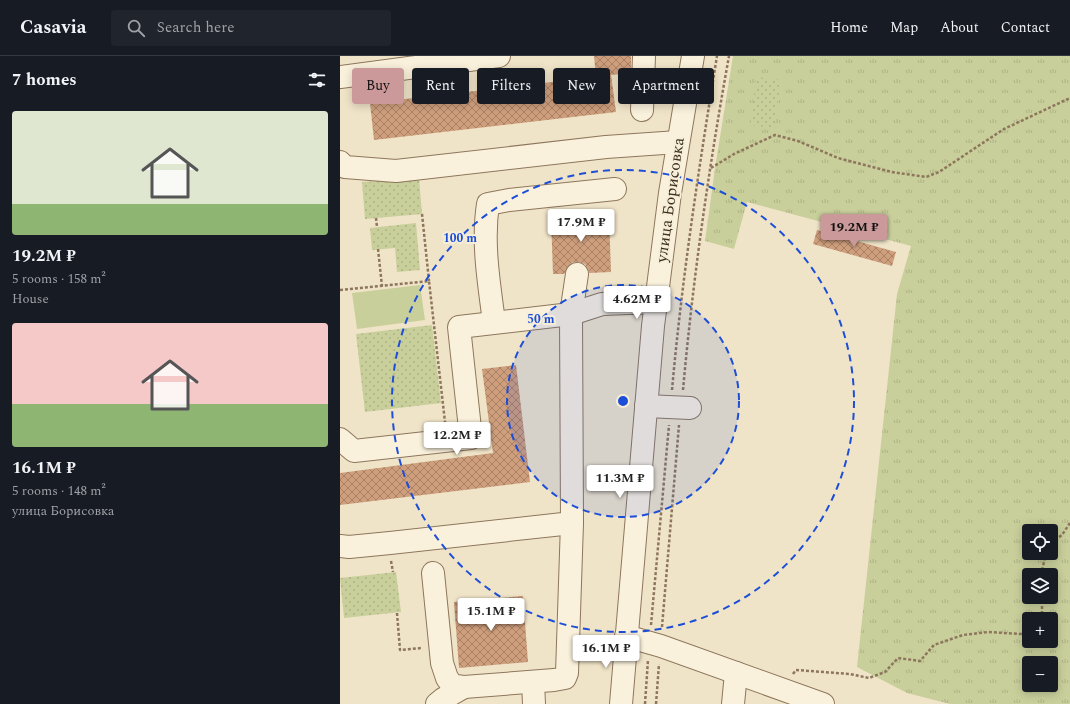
<!DOCTYPE html>
<meta charset="utf-8">
<style>
:root{--surface:#171b24;--page:#20242c;--text:#f1f3f6;--muted:#9ea1a6;--line:#363941;--accent:#cc999b}
body{margin:0;font-family:Spectral,serif;background:var(--page);color:var(--text);height:100vh;display:flex;flex-direction:column;font-size:15px;white-space:nowrap}
*{box-sizing:border-box;margin:0}
p{font-size:13px;color:var(--muted)}
.icon{flex:none;width:22px;height:22px;fill:none;stroke:currentColor;stroke-width:2;stroke-linecap:round;stroke-linejoin:round}
.map{position:relative;flex:1;overflow:hidden}
.details{display:flex;flex-direction:column;background:var(--surface);width:340px}
.details>*{flex:none}
.banner{position:absolute;left:12px;top:12px;width:380px;height:36px;display:flex;gap:8px}
.buttons{position:absolute;left:682px;top:468px;display:grid;gap:8px}
.buttons a{display:grid;place-items:center;width:36px;height:36px;border-radius:4px;background:var(--surface);box-shadow:0 2px 10px #0003;font-size:20px}
.price{position:absolute;translate:-50% -34px;padding:0 9px;border-radius:4px;background:#fff;color:#222;font-size:13px;line-height:26px;filter:drop-shadow(0 1px 2px #0008)}
.price::after{content:'';position:absolute;left:50%;top:24px;width:12px;height:9px;margin-left:-6px;background:inherit;clip-path:polygon(0 0,100% 0,50% 100%)}
.price.on{background:var(--accent);color:#111}
ul{padding:0;list-style:none}
li{display:grid;align-content:center;gap:8px;height:212px;padding:0 12px}
li span{display:grid;place-items:center;height:124px;border-radius:4px;color:#555}
li>.icon{margin-inline-start:auto}
span .icon{width:72px;height:72px;fill:#fffc;stroke-width:1}
li b{font-size:17px}
h2{display:flex;justify-content:space-between;align-items:center;height:48px;padding:0 12px;font-size:17px}
.chip{padding:0 14px;border-radius:4px;background:var(--surface);box-shadow:0 2px 10px #0003;font-size:14px;line-height:36px}
.chip.on{background:var(--accent);color:#111}
header{display:flex;align-items:center;gap:24px;box-sizing:border-box;height:56px;padding:0 20px;background:var(--surface);border-bottom:1px solid var(--line)}
header strong{font-size:19px}
nav{display:flex;gap:22px;margin-inline-start:auto;font-size:14px}
.search{width:280px;height:36px;background:var(--page);display:flex;align-items:center;gap:10px;box-sizing:border-box;padding:0 14px;border-radius:4px;color:var(--muted);font-size:15px}
main{display:flex;flex:1;min-height:0}
.map>svg:first-child{display:block}
.grass{fill:url(#grass-tufts);fill-rule:evenodd}
.park{fill:url(#park-dots)}
.garden{fill:#c9cf9b}
.building{fill:url(#building-cross-hatch)}
.lines{fill:none;stroke-linecap:round;stroke-linejoin:round}
.minor-casing{stroke:#8d765c;stroke-width:24}
.path{stroke:#8d765c;stroke-width:2.5;stroke-dasharray:3 2;stroke-linecap:butt}
.minor{stroke:#faf1dc;stroke-width:22}
.ring{fill:none;stroke:#1d4ed8;stroke-width:2;stroke-dasharray:7 5}
.labels{text-anchor:middle;dominant-baseline:central;stroke-width:4;stroke-linejoin:round;paint-order:stroke}
.street-label{font-size:16px;fill:#3d2e20;stroke:#f7eed8}
.centre{fill:#1d4ed8;stroke:#f7eed8;stroke-width:2}
.ring-label{font-size:12px;text-anchor:middle;font-weight:bold;fill:#1d4ed8;stroke:#f7eed8;stroke-width:4;stroke-linejoin:round;paint-order:stroke}
</style>
<header>
<strong>Casavia</strong>
<div class="search"><svg class="icon" aria-label="search" viewBox="0 0 24 24"><circle cx="10" cy="10" r="6"/><path d="M15 15l6 6"/></svg>Search here</div>
<nav><a>Home</a><a>Map</a><a>About</a><a>Contact</a></nav>
</header>
<main>
<section class="details">
<h2>7 homes<svg class="icon" aria-label="filters" viewBox="0 0 24 24"><path d="M4 7h16M4 17h16"/><circle cx="9" cy="7" r="2"/><circle cx="15" cy="17" r="2"/></svg></h2>
<ul>
<li><span style="background:linear-gradient(#dfe7d0 75%,#8fb573 0)"><svg class="icon" aria-label="home" viewBox="0 0 24 24"><path d="M3 11l9-7 9 7M6 9v11h12V9"/></svg></span><div><b>19.2M ₽</b><p>5 rooms · 158 m²</p><p>House</p></div></li>
<li><span style="background:linear-gradient(#f6c9c9 65%,#8fb573 0)"><svg class="icon" aria-label="home" viewBox="0 0 24 24"><path d="M3 11l9-7 9 7M6 9v11h12V9"/></svg></span><div><b>16.1M ₽</b><p>5 rooms · 148 m²</p><p>улица Борисовка</p></div></li>
</ul>
</section>
<div class="map">
<svg width="730" height="648" viewBox="0 0 730 648">
<defs>
<pattern id="grass-tufts" width="24" height="20" patternUnits="userSpaceOnUse"><rect width="24" height="20" fill="#c9cf9b"/><path d="M3 7l-1-3M5 7V3M7 7l1-3M15 17l-1-3M17 17v-4M19 17l1-3" fill="none" stroke="#aeb285"/></pattern>
<pattern id="park-dots" width="8" height="8" patternUnits="userSpaceOnUse"><rect width="8" height="8" fill="#c9cf9b"/><path d="M2 2h.1M6 6h.1" fill="none" stroke="#aeb285" stroke-width="1.8" stroke-linecap="round"/></pattern>
<pattern id="building-cross-hatch" width="8" height="8" patternUnits="userSpaceOnUse"><rect width="8" height="8" fill="#cf9f7d"/><path d="M0 0l8 8M0 8l8-8" fill="none" stroke="#a98266"/></pattern>
</defs>
<rect width="100%" height="100%" fill="#f0e4c8"/>
<path class="grass" d="M393 0H730V648H610L567 637 517 611 557 238 571 190 407 146 394 193 365 185 375 112ZM689 475H711V497H689ZM689 519H711V541H689ZM689 563H711V585H689ZM689 607H711V629H689Z"/>
<g class="park">
<polygon points="416,21 441,24 434,72 410,69"/>
<polygon points="79,122 82,158 25,163 22,126"/>
<polygon points="76,167 80,214 57,216 55,192 32,194 30,172"/>
<polygon points="92,269 101,347 25,356 16,278"/>
<polygon points="56,516 61,556 4,562 0,522"/>
</g>
<polygon class="garden" points="80,229 85,264 17,273 12,237"/>
<g class="building">
<polygon points="254,0 291,0 291,17 271,19 276,56 34,84 30,47 256,21"/>
<polygon points="269,159 271,216 249,217 248,213 245,208 238,206 233,206 228,210 224,218 213,218 211,162"/>
<polygon points="477,174 556,196 552,210 473,188"/>
<polygon points="176,309 190,426 0,449 0,417 153,397 142,313"/>
<polygon points="183,540 188,606 119,612 114,546"/>
</g>
<g class="lines">
<g class="minor-casing">
<g id="minor">
<polyline points="0,21 159,0"/>
<polyline points="302,54 304,0"/>
<polyline points="0,106 5,111 56,115 266,91 338,86"/>
<path d="M154 266C149 227 142 187 148 148L169 144 275 133"/>
<polyline points="306,350 350,352"/>
<polyline points="0,383 14,395 131,382 119,271 231,258 262,248 316,246"/>
<polyline points="0,490 9,491 50,487 232,467 231,258 237,218"/>
<polyline points="93,517 102,607 107,622 112,629 124,631 214,624 225,622 227,617 232,467"/>
<polyline points="286,580 321,590 483,648"/>
<polyline points="193,626 194,648"/>
<polyline points="97,648 103,643 124,631"/>
<polyline points="281,648 313,270 330,137 353,0"/>
<polyline points="393,648 396,617"/>
</g>
</g>
<g class="path">
<polyline points="371,112 394,98 435,79 458,85 498,102 552,116 586,121 599,116 664,73 730,42"/>
<polyline points="82,158 89,225"/>
<polyline points="36,162 37,171"/>
<polyline points="38,193 42,230"/>
<polyline points="0,234 89,225 105,366"/>
<path d="M332 334C342 222 359 111 377 0"/>
<path d="M343 334C353 222 369 111 389 0"/>
<polyline points="711,487 722,479 730,467"/>
<polyline points="51,505 53,516"/>
<polyline points="701,519 706,497"/>
<polyline points="57,557 60,594 82,592"/>
<polyline points="702,563 702,541"/>
<polyline points="311,569 329,369"/>
<polyline points="322,571 339,369"/>
<polyline points="453,618 456,614 510,618 529,622 545,616 558,602 580,605 594,589 623,579 648,576 680,578 689,576"/>
<polyline points="305,648 308,604"/>
<polyline points="316,648 319,608"/>
</g>
<use href="#minor" class="minor"/>
</g>
<circle cx="283" cy="345" r="116" fill="#1d4ed8" fill-opacity=".12"/>
<g class="ring">
<circle cx="283" cy="345" r="116"/>
<circle cx="283" cy="345" r="231"/>
</g>
<g class="labels">
<g class="street-label">
<text transform="translate(330 144) rotate(-82)">улица Борисовка</text>
</g>
</g>
<circle cx="283" cy="345" r="6" class="centre"/>
<g class="ring-label">
<text x="120" y="186">100 m</text>
<text x="201" y="267">50 m</text>
</g>
</svg>
<div class="buttons">
<a><svg class="icon" aria-label="locate" viewBox="0 0 24 24"><circle cx="12" cy="12" r="6"/><path d="M12 2v4M12 18v4M2 12h4M18 12h4"/></svg></a>
<a><svg class="icon" aria-label="layers" viewBox="0 0 24 24"><path d="M12 4l9 5-9 5-9-5zM3 14l9 5 9-5"/></svg></a>
<a>+</a>
<a>−</a>
</div>
<b class="price" style="left:241px;top:187px">17.9M ₽</b>
<b class="price on" style="left:514px;top:192px">19.2M ₽</b>
<b class="price" style="left:297px;top:264px">4.62M ₽</b>
<b class="price" style="left:117px;top:400px">12.2M ₽</b>
<b class="price" style="left:280px;top:443px">11.3M ₽</b>
<b class="price" style="left:151px;top:576px">15.1M ₽</b>
<b class="price" style="left:266px;top:613px">16.1M ₽</b>
<div class="banner">
<a class="chip on">Buy</a>
<a class="chip">Rent</a>
<a class="chip">Filters</a>
<a class="chip">New</a>
<a class="chip">Apartment</a>
</div>
</div>
</main>
